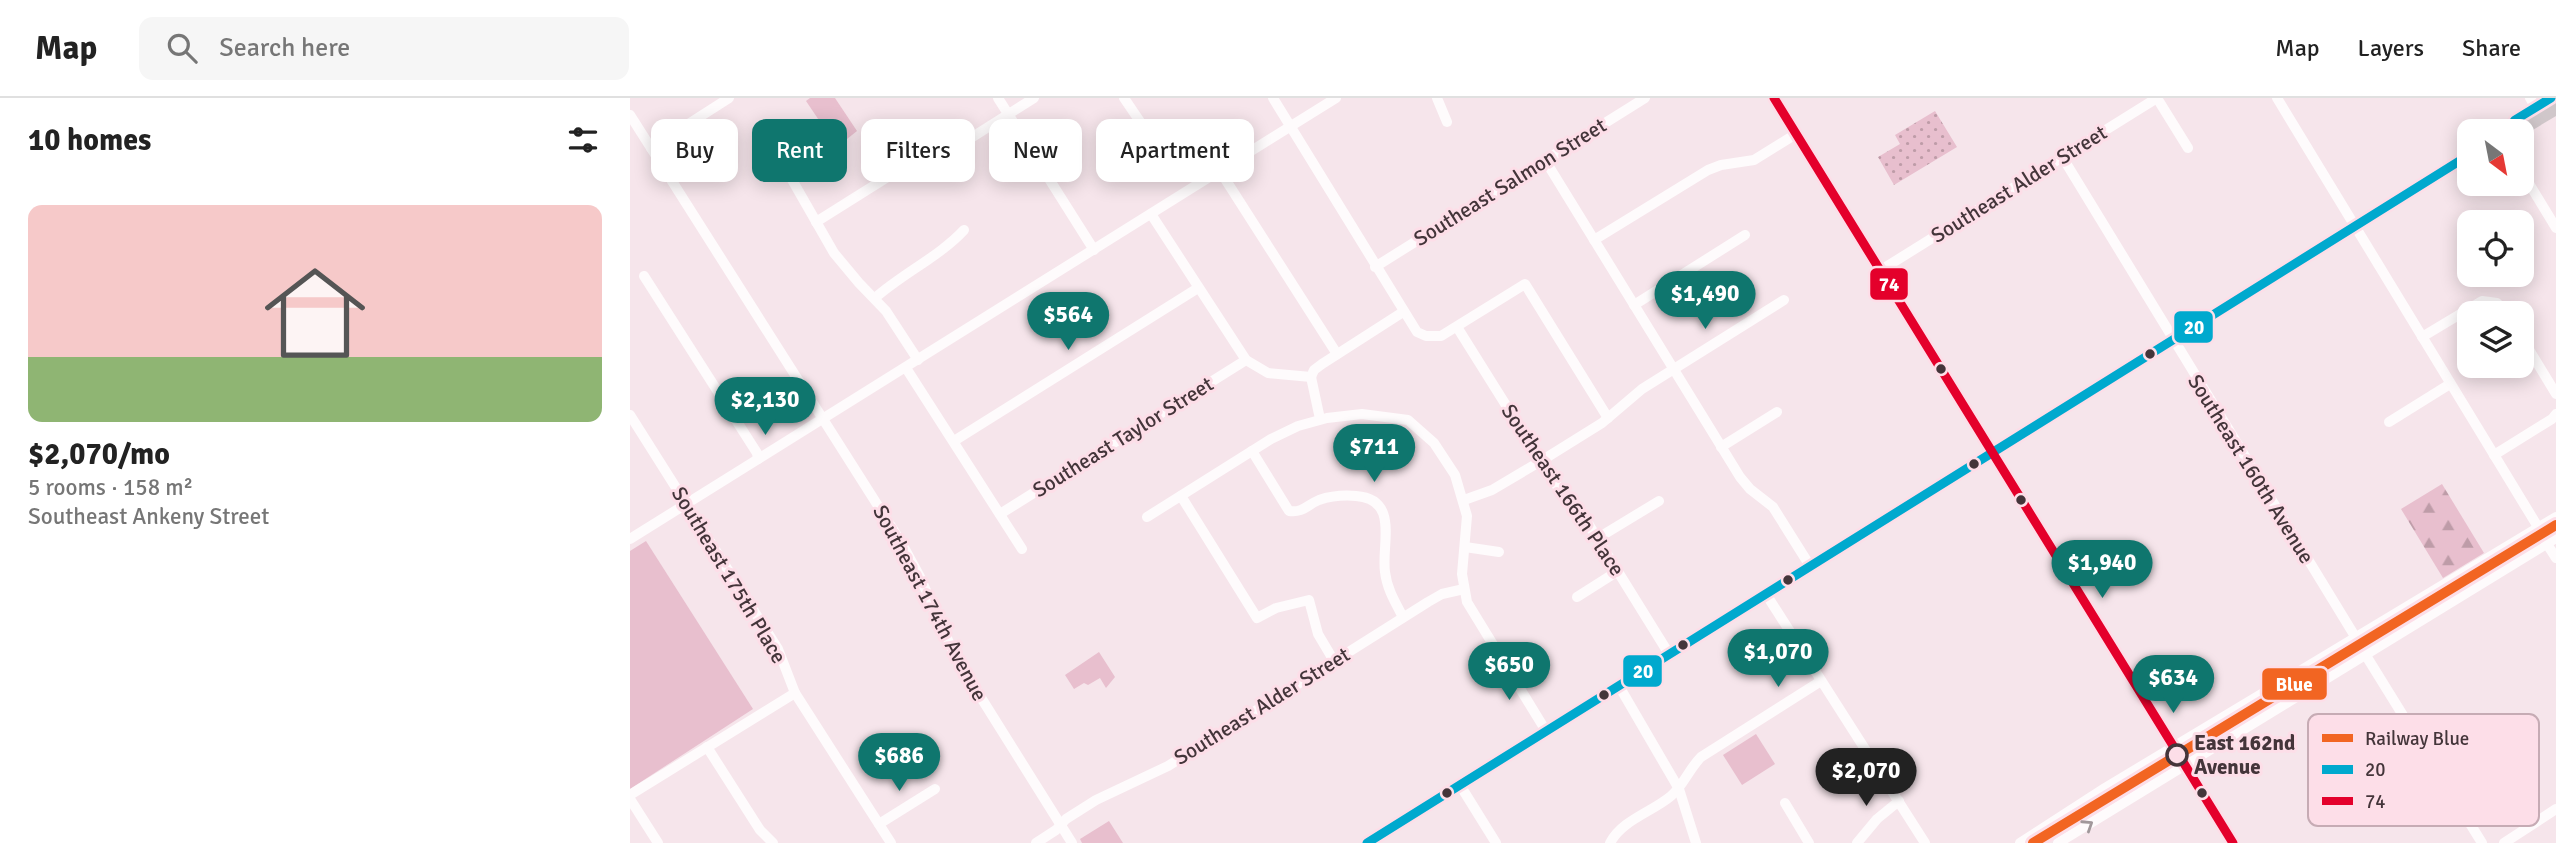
<!DOCTYPE html>
<meta charset="utf-8">
<style>
:root{--surface:#fff;--page:#f6f6f6;--text:#222;--muted:#767676;--line:#e0e0e0;--accent:#0f766e}
body{margin:0;font-family:Signika,sans-serif;background:var(--page);color:var(--text);height:100vh;display:flex;flex-direction:column;font-size:26px;white-space:nowrap}
*{box-sizing:border-box;margin:0}
p{font-size:23px;color:var(--muted)}
.icon{flex:none;width:38px;height:38px;fill:none;stroke:currentColor;stroke-width:2;stroke-linecap:round;stroke-linejoin:round}
.map{position:relative;flex:1;overflow:hidden}
.side{display:flex;flex-direction:column;background:var(--surface);width:630px}
.side>*{flex:none}
.banner{position:absolute;left:21px;top:21px;width:665px;height:63px;display:flex;gap:14px}
.needle{width:46px;rotate:148deg}
.fabs{position:absolute;left:1827px;top:21px;display:grid;gap:14px}
.fabs a{display:grid;place-items:center;width:77px;height:77px;border-radius:14px;background:var(--surface);box-shadow:0 4px 18px #0003;font-size:35px}
.price{position:absolute;translate:-50% -60px;padding:0 16px;border-radius:24px;background:var(--accent);color:#fff;font-size:23px;line-height:46px;filter:drop-shadow(0 2px 4px #0008)}
.price::after{content:'';position:absolute;left:50%;top:42px;width:21px;height:16px;margin-left:-10px;background:inherit;clip-path:polygon(0 0,100% 0,50% 100%)}
.price.on{background:#222;color:#fff}
ul{padding:0;list-style:none}
li{display:grid;align-content:center;gap:14px;height:371px;padding:0 28px}
li span{display:grid;place-items:center;height:217px;border-radius:14px;color:#555}
li>.icon{margin-inline-start:auto}
span .icon{width:126px;height:126px;fill:#fffc;stroke-width:1}
li b{font-size:30px}
h2{display:flex;justify-content:space-between;align-items:center;height:84px;padding:0 28px;font-size:30px}
.tag{padding:0 24px;border-radius:14px;background:var(--surface);box-shadow:0 4px 18px #0003;font-size:24px;line-height:63px}
.tag.on{background:var(--accent);color:#fff}
header{display:flex;align-items:center;gap:42px;box-sizing:border-box;height:98px;padding:0 35px;background:var(--surface);border-bottom:2px solid var(--line)}
header strong{font-size:33px}
nav{display:flex;gap:38px;margin-inline-start:auto;font-size:24px}
.search{width:490px;height:63px;background:var(--page);display:flex;align-items:center;gap:18px;box-sizing:border-box;padding:0 24px;border-radius:14px;color:var(--muted);font-size:26px}
main{display:flex;flex:1;min-height:0}
.map>svg:first-child{display:block}
.green{fill:#e8bfce}
.forest{fill:url(#forest-firs)}
.garden{fill:url(#garden-dots)}
.lines{fill:none;stroke-linecap:round;stroke-linejoin:round}
.minor{stroke:#fefbfc;stroke-width:10}
.major{stroke:#d0c7ca;stroke-width:12}
.bus-1-casing{stroke:#fddee8;stroke-width:14}
.bus-2-casing{stroke:#fddee8;stroke-width:14}
.bus-1{stroke:#00a9ce;stroke-width:9}
.bus-2{stroke:#e4002b;stroke-width:9}
.rail-1-casing{stroke:#fddee8;stroke-width:16}
.rail-1{stroke:#f26522;stroke-width:10}
.oneway{stroke:#a1989b}
.bus-dot{fill:#44353a;stroke:#fddee8;stroke-width:2.5}
.stop-dot{fill:#fddee8;stroke:#44353a;stroke-width:3.5}
.labels{text-anchor:middle;dominant-baseline:central;stroke-width:6;stroke-linejoin:round;paint-order:stroke}
.street-label{font-size:21px;fill:#44353a;stroke:#fddee8}
.stop-label{font-size:21px;font-weight:bold;fill:#44353a;stroke:#fddee8;text-anchor:start}
.key{fill:#fddee8;stroke:#c6abb4;stroke-width:2}
.key-label{font-size:19px;fill:#44353a}
.line-badge{stroke:#fddee8;stroke-width:2.5}
.badge-label{font-size:19px;text-anchor:middle;font-weight:bold;fill:#fff}
</style>
<header>
<strong>Map</strong>
<div class="search"><svg class="icon" aria-label="search" viewBox="0 0 24 24"><circle cx="10" cy="10" r="6"/><path d="M15 15l6 6"/></svg>Search here</div>
<nav><a>Map</a><a>Layers</a><a>Share</a></nav>
</header>
<main>
<section class="side">
<h2>10 homes<svg class="icon" aria-label="filters" viewBox="0 0 24 24"><path d="M4 7h16M4 17h16"/><circle cx="9" cy="7" r="2"/><circle cx="15" cy="17" r="2"/></svg></h2>
<ul>
<li><span style="background:linear-gradient(#f6c9c9 70%,#8fb573 0)"><svg class="icon" aria-label="home" viewBox="0 0 24 24"><path d="M3 11l9-7 9 7M6 9v11h12V9"/></svg></span><div><b>$2,070/mo</b><p>5 rooms · 158 m²</p><p>Southeast Ankeny Street</p></div></li>
</ul>
</section>
<div class="map">
<svg width="1926" height="745" viewBox="0 0 1926 745">
<defs>
<pattern id="forest-firs" width="22" height="20" patternUnits="userSpaceOnUse" patternTransform="scale(1.75)"><rect width="22" height="20" fill="#e8bfce"/><path d="M5 1l3.5 6h-7zM16 11l3.5 6h-7z" fill="#be9ca8"/></pattern>
<pattern id="garden-dots" width="8" height="8" patternUnits="userSpaceOnUse" patternTransform="scale(1.75)"><rect width="8" height="8" fill="#e8bfce"/><path d="M2 2h.1M6 6h.1" fill="none" stroke="#be9ca8" stroke-width="1.8" stroke-linecap="round"/></pattern>
</defs>
<rect width="100%" height="100%" fill="#f6e5eb"/>
<g class="green">
<polygon points="180,0 205,0 227,33 207,49 176,3"/>
<polygon points="16,443 123,611 0,691 0,453"/>
<polygon points="469,554 485,579 476,590 470,580 458,587 454,585 444,591 435,577"/>
<polygon points="1126,636 1145,666 1112,687 1093,657"/>
<polygon points="479,723 493,745 452,745 450,741"/>
</g>
<polygon class="forest" points="1812,386 1854,455 1813,480 1771,411"/>
<polygon class="garden" points="1305,13 1327,49 1264,87 1248,59 1270,46 1265,37"/>
<g class="lines">
<g class="minor">
<polyline points="368,0 464,152"/>
<polyline points="494,0 511,25"/>
<polyline points="643,0 787,234 796,238 811,238 895,186 978,320"/>
<polyline points="807,0 817,24"/>
<polyline points="1527,0 1558,50"/>
<polyline points="1647,0 1908,429"/>
<polyline points="1900,0 1906,10"/>
<polyline points="0,17 271,444 290,479 325,558 442,745"/>
<polyline points="21,50 99,0"/>
<polyline points="1434,57 1436,65 1726,540"/>
<polyline points="149,59 204,155 229,185 256,213 288,262"/>
<polyline points="915,62 1110,379 1120,391 1143,409 1180,468"/>
<polyline points="590,73 707,256"/>
<polyline points="1892,74 1926,130"/>
<polyline points="521,116 616,262 638,275 681,279"/>
<polyline points="186,124 291,58 333,45 404,0"/>
<polyline points="964,142 1078,72 1091,67 1124,62 1166,36"/>
<polyline points="745,169 1015,0"/>
<polyline points="1251,172 1527,0"/>
<polyline points="14,178 127,355 128,361"/>
<path d="M245 200C272 176 310 158 334 132"/>
<polyline points="1004,207 1115,137"/>
<polyline points="827,229 911,363 924,384 959,427 1039,556"/>
<polyline points="1792,239 1852,203 1867,205 1877,215"/>
<polyline points="1892,240 1926,296"/>
<polyline points="276,270 392,451"/>
<polyline points="681,279 684,272 692,266 773,214"/>
<polyline points="681,279 690,321"/>
<polyline points="0,317 148,551 165,595 261,745"/>
<polyline points="1759,324 1820,286"/>
<polyline points="324,343 568,190"/>
<polyline points="1091,349 1147,314"/>
<path d="M622 353 659 413C673 415 677 407 689 402 701 398 714 397 726 398 770 401 751 447 755 474 757 491 765 504 773 519"/>
<polyline points="1864,357 1922,321 1926,316"/>
<polyline points="551,398 627,520 646,510 679,502 688,536 704,563"/>
<polyline points="834,402 862,392 911,363 972,325 1012,291 1154,202"/>
<polyline points="370,416 616,262"/>
<polyline points="517,419 641,341 668,328 697,320 732,316 778,322 804,345 825,377 837,418 832,476 837,504 916,633"/>
<polyline points="968,440 1029,403"/>
<polyline points="0,441 706,0"/>
<polyline points="1917,446 1926,460"/>
<polyline points="835,449 869,454"/>
<polyline points="1136,496 1295,745"/>
<polyline points="947,499 988,473"/>
<polyline points="1735,556 1852,745"/>
<polyline points="989,588 1049,691 1066,745"/>
<polyline points="77,649 130,732 143,745"/>
<polyline points="830,687 866,745"/>
<polyline points="0,697 165,595"/>
<polyline points="0,701 28,745"/>
<polyline points="1155,705 1179,745"/>
<polyline points="249,726 305,691"/>
<polyline points="406,745 426,732 436,721 466,702 538,668 798,504 812,496 834,491"/>
<path d="M980 745C992 722 1022 714 1041 698 1053 688 1059 671 1071 659L1191 583"/>
<polyline points="1227,745 1247,721 1269,703"/>
<polyline points="1390,745 1475,690 1926,419"/>
<polyline points="1428,745 1926,440"/>
<polyline points="1874,745 1926,711"/>
</g>
<g class="major">
<polyline points="1144,0 1603,745"/>
<polyline points="1880,31 1891,32 1926,11"/>
<polyline points="1877,33 1885,22 1921,0"/>
<polyline points="737,745 1839,57"/>
</g>
<g class="bus-1-casing">
<g id="bus-1">
<polyline points="1877,33 1885,22 1921,0"/>
<polyline points="737,745 1839,57"/>
</g>
</g>
<g class="bus-2-casing">
<polyline id="bus-2" points="1144,0 1603,745"/>
</g>
<use href="#bus-1" class="bus-1"/>
<use href="#bus-2" class="bus-2"/>
<g class="rail-1-casing">
<polyline id="rail-1" points="1403,745 1926,427"/>
</g>
<use href="#rail-1" class="rail-1"/>
</g>
<defs><path id="oneway-chevron" d="M-2-3.5L2.5 0L-2 3.5" fill="none" stroke-width="1.6" stroke-linecap="round" stroke-linejoin="round" transform="scale(1.75)"/></defs>
<use class="oneway" href="#oneway-chevron" transform="translate(1458 727) rotate(-33)"/>
<g class="bus-dot">
<circle cx="1520" cy="256" r="6"/>
<circle cx="1311" cy="271" r="6"/>
<circle cx="1344" cy="366" r="6"/>
<circle cx="1391" cy="402" r="6"/>
<circle cx="1158" cy="482" r="6"/>
<circle cx="1053" cy="547" r="6"/>
<circle cx="974" cy="597" r="6"/>
<circle cx="817" cy="695" r="6"/>
<circle cx="1572" cy="695" r="6"/>
</g>
<circle class="stop-dot" cx="1547" cy="657" r="10"/>
<g class="labels">
<g class="street-label">
<text transform="translate(880 84) rotate(-32)">Southeast Salmon Street</text>
<text transform="translate(1389 86) rotate(-32)">Southeast Alder Street</text>
<text transform="translate(493 339) rotate(-32)">Southeast Taylor Street</text>
<text transform="translate(1621 371) rotate(58)">Southeast 160th Avenue</text>
<text transform="translate(933 392) rotate(56)">Southeast 166th Place</text>
<text transform="translate(99 477) rotate(59)">Southeast 175th Place</text>
<text transform="translate(300 505) rotate(62)">Southeast 174th Avenue</text>
<text transform="translate(632 608) rotate(-32)">Southeast Alder Street</text>
</g>
<g class="stop-label">
<text x="1564" y="645">East 162nd<tspan x="1564" dy="24">Avenue</tspan></text>
</g>
</g>
<rect x="1678" y="616" width="231" height="112" rx="10" class="key"/>
<rect x="1692" y="636" width="31" height="8" fill="#f26522"/>
<rect x="1692" y="667" width="31" height="9" fill="#00a9ce"/>
<rect x="1692" y="699" width="31" height="8" fill="#e4002b"/>
<g class="key-label">
<text x="1735" y="647">Railway Blue</text>
<text x="1735" y="678">20</text>
<text x="1735" y="710">74</text>
</g>
<g class="line-badge">
<rect x="1239" y="169" width="40" height="34" rx="7" fill="#e4002b"/>
<rect x="1543" y="212" width="41" height="34" rx="7" fill="#00a9ce"/>
<rect x="992" y="556" width="41" height="34" rx="7" fill="#00a9ce"/>
<rect x="1631" y="569" width="67" height="34" rx="7" fill="#f26522"/>
</g>
<g class="badge-label">
<text x="1259" y="193">74</text>
<text x="1564" y="236">20</text>
<text x="1013" y="580">20</text>
<text x="1664" y="593">Blue</text>
</g>
</svg>
<div class="fabs">
<a><svg class="needle" viewBox="-14 -14 28 28"><path d="M0-13l5 13h-10z" fill="#e53935"/><path d="M0 13l5-13h-10z" fill="#767676"/></svg></a>
<a><svg class="icon" aria-label="locate" viewBox="0 0 24 24"><circle cx="12" cy="12" r="6"/><path d="M12 2v4M12 18v4M2 12h4M18 12h4"/></svg></a>
<a><svg class="icon" aria-label="layers" viewBox="0 0 24 24"><path d="M12 4l9 5-9 5-9-5zM3 14l9 5 9-5"/></svg></a>
</div>
<b class="price" style="left:1075px;top:233px">$1,490</b>
<b class="price" style="left:438px;top:254px">$564</b>
<b class="price" style="left:135px;top:339px">$2,130</b>
<b class="price" style="left:744px;top:386px">$711</b>
<b class="price" style="left:1472px;top:502px">$1,940</b>
<b class="price" style="left:1148px;top:591px">$1,070</b>
<b class="price" style="left:879px;top:604px">$650</b>
<b class="price" style="left:1543px;top:617px">$634</b>
<b class="price" style="left:269px;top:695px">$686</b>
<b class="price on" style="left:1236px;top:710px">$2,070</b>
<div class="banner">
<a class="tag">Buy</a>
<a class="tag on">Rent</a>
<a class="tag">Filters</a>
<a class="tag">New</a>
<a class="tag">Apartment</a>
</div>
</div>
</main>
